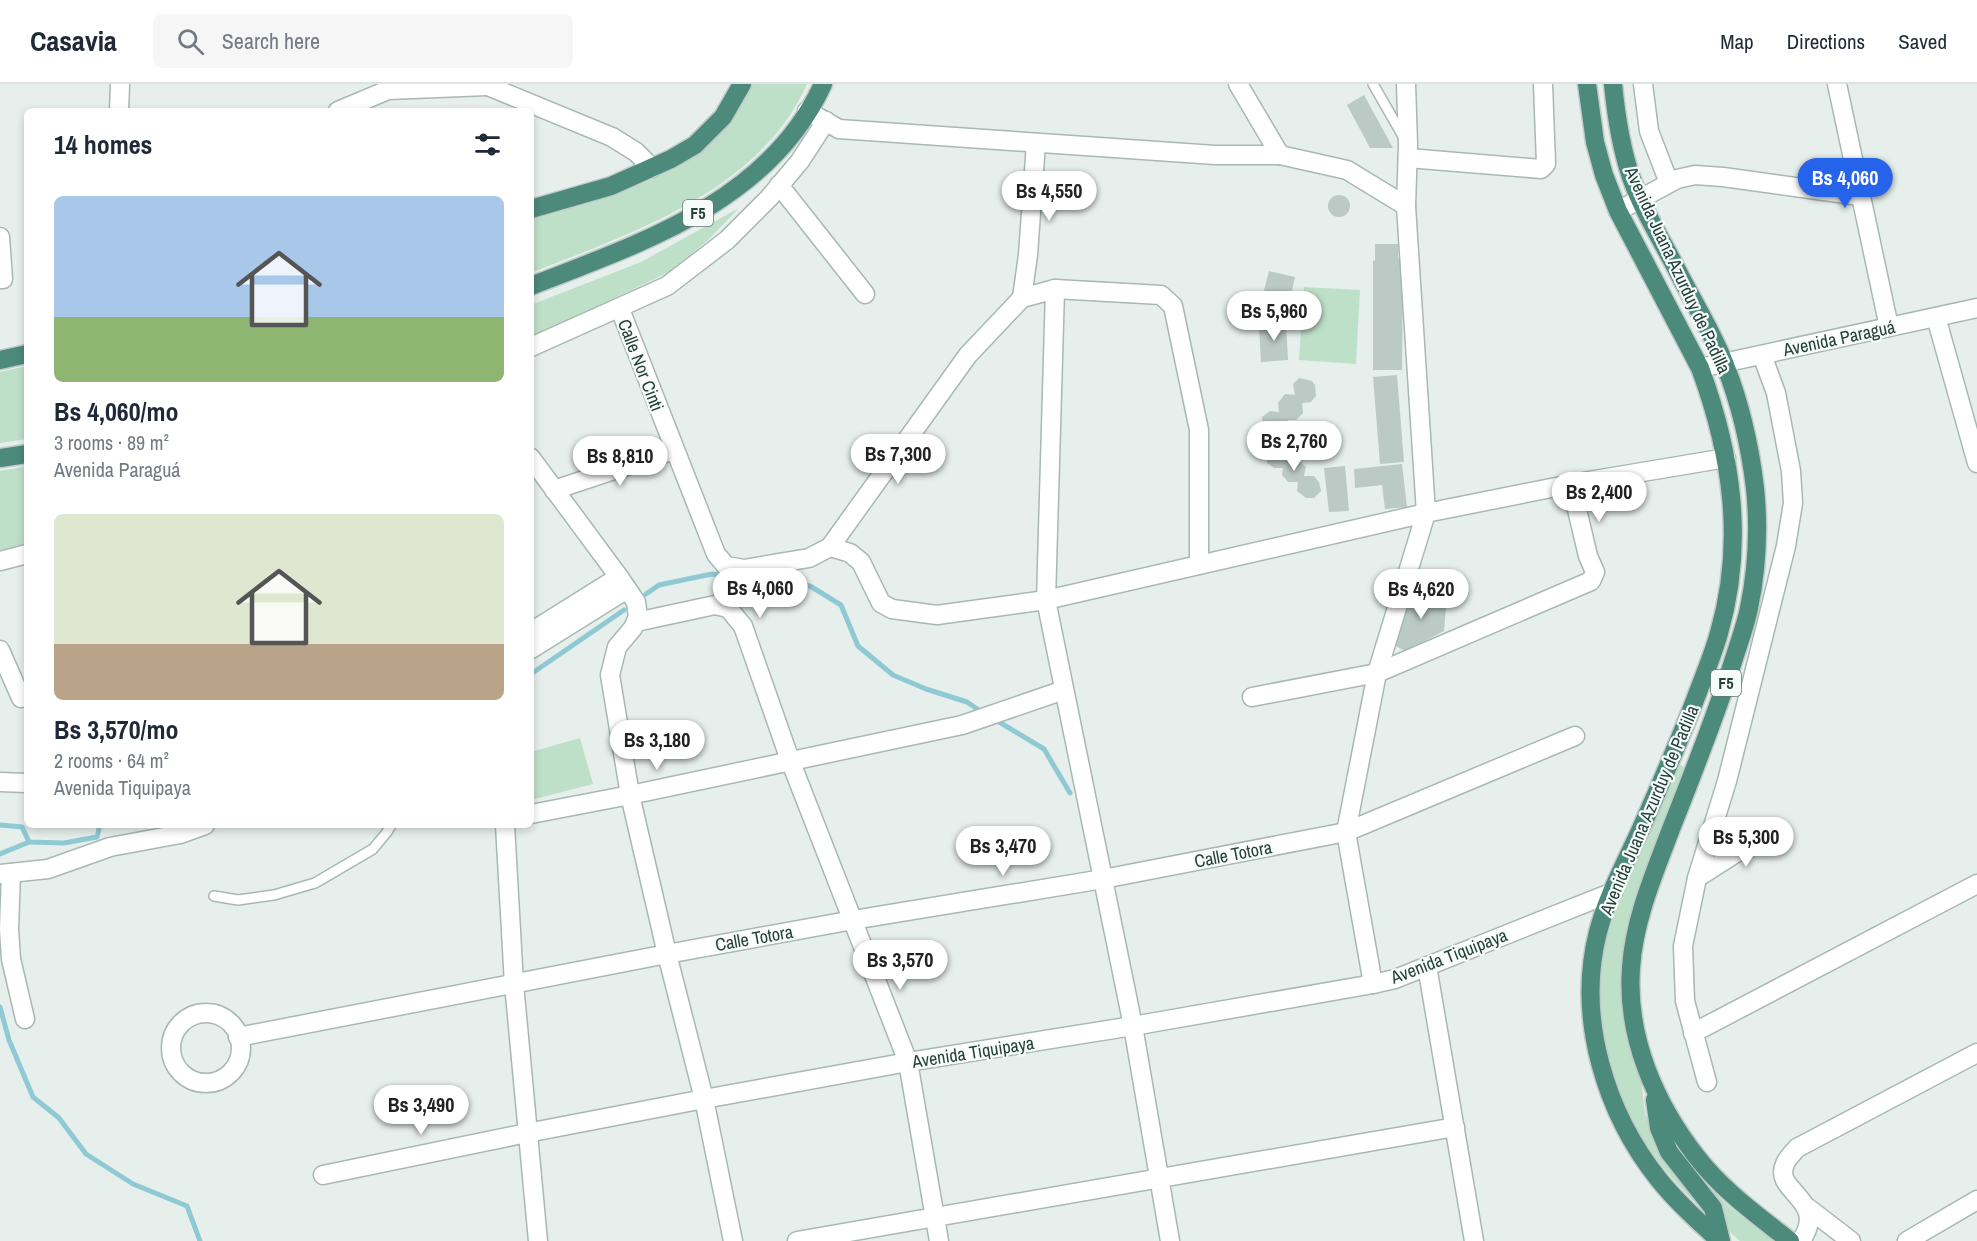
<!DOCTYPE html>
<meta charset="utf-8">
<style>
:root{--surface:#fff;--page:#f6f6f7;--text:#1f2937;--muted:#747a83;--line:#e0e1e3;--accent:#2563eb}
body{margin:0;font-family:"Archivo Narrow",sans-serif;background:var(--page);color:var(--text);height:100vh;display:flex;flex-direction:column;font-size:22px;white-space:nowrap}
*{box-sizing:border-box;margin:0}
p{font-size:20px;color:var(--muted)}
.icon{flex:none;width:33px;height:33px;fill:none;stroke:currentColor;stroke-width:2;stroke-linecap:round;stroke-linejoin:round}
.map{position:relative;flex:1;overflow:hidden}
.sheet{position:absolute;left:24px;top:24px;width:510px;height:720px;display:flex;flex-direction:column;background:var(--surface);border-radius:9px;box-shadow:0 3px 9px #0003}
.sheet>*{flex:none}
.price{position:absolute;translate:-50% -51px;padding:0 14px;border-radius:21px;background:#fff;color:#222;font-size:20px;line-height:39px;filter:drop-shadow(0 2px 3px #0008)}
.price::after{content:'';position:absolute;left:50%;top:36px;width:18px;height:14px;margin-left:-9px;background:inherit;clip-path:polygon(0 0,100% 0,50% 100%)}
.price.active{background:var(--accent);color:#fff}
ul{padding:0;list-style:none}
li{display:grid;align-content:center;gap:12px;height:318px;padding:0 30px}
li span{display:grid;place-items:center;height:186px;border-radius:9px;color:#555}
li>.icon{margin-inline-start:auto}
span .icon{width:108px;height:108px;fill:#fffc;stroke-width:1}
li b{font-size:26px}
h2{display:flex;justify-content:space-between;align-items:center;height:72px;padding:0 30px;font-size:26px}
header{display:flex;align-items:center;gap:36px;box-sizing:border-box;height:84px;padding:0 30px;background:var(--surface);border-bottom:2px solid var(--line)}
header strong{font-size:28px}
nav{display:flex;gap:33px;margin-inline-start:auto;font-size:21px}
.search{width:420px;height:54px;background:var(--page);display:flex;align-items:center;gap:15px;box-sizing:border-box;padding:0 21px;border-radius:9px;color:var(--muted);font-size:22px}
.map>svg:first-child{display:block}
.green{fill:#bfe0c8}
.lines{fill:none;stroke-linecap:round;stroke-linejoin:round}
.stream{stroke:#8ec9d4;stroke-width:5}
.building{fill:#bbcac4}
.service-casing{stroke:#a8b8b2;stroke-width:12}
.minor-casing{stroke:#a8b8b2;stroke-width:21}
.tertiary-casing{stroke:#a8b8b2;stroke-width:21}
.trunk-casing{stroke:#c2cac8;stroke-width:21}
.service{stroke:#fff;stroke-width:9}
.minor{stroke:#fff;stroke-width:18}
.tertiary{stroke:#fff;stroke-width:18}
.trunk{stroke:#4c8a7c;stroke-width:18}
.labels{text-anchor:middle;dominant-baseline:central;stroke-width:4.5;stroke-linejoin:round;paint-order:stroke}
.shield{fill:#f7fbf9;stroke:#637a73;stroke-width:1.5}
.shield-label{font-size:16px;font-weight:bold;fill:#24423a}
.street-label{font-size:18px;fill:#24423a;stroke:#f7fbf9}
</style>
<header>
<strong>Casavia</strong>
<div class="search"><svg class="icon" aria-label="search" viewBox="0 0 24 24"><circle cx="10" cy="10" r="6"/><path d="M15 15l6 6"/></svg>Search here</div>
<nav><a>Map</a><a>Directions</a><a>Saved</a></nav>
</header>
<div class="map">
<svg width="1977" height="1157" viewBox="0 0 1977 1157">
<rect width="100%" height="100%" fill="#e6efeb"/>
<g class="green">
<path d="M752 0H807C760 107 631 149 531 189V134C625 104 702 98 752 0Z"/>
<polygon points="739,124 708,156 669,188 531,254 531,221 641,178"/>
<polygon points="1304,203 1360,206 1356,280 1299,276"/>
<polygon points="27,282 27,355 0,359 0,288"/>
<polygon points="27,382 27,466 0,473 0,387"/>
<polygon points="580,654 593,700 531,716 531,668"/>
<path d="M1678 680 1686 684 1635 813 1628 841 1621 893 1625 940 1631 968 1641 994 1645 1030 1654 1049 1708 1132C1689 1112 1669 1093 1653 1070 1613 1015 1591 939 1603 871 1609 840 1622 810 1635 781 1649 747 1663 714 1678 680Z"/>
<path d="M1667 1048C1686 1074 1705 1101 1730 1123 1744 1135 1760 1146 1775 1157H1740L1730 1148 1725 1134 1713 1114 1699 1099Z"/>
</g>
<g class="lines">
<g class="stream">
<polyline points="646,510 659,501 712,490 810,502 841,521 858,562 893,591 926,605 967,618 983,629"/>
<polyline points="531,590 624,526"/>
<polyline points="994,635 1044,665 1070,709"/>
<polyline points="0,741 22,743 29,758 64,759 97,753 100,741"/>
<polyline points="0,770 29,758"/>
<polyline points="0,923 9,956 33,1013 59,1034 86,1070 133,1100 187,1122 200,1157"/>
</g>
</g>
<g class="building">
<polygon points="1364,11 1393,64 1370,64 1347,21"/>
<circle cx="1339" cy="122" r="11"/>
<polygon points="1375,160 1398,160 1398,174 1403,176 1402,286 1373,286 1373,177 1375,176"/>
<polygon points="1269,187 1295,193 1287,228 1260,222"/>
<polygon points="1286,239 1288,276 1261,278 1259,241"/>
<polygon points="1397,291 1404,378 1380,380 1373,293"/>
<polygon points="1299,294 1312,297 1315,301 1316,312 1311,318 1302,319 1303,329 1296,336 1288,336 1288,345 1283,351 1270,352 1263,346 1262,333 1270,327 1279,328 1278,319 1285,310 1295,311 1293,300"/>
<polygon points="1274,362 1283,362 1287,367 1291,377 1299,377 1306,383 1304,392 1314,392 1319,398 1321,407 1314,414 1306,414 1297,407 1298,398 1288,398 1282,391 1283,384 1274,384 1267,379 1267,369"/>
<polygon points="1402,380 1407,423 1385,425 1382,401 1355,404 1354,385"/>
<polygon points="1345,382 1349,427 1329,428 1324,384"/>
<polygon points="1415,503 1432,507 1436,519 1446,523 1444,547 1405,567 1394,561"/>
</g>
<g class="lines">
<g class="service-casing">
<g id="service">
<polyline points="1373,0 1404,54"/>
<polyline points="214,812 238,816 274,811 315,799 373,765 387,748 391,741"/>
</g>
</g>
<g class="minor-casing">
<g id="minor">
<polyline points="483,0 612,53 636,68 652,84"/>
<polyline points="1238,0 1280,71"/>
<polyline points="1643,0 1649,47 1669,99"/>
<polyline points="1837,0 1889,243"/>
<polyline points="119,27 120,0"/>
<polyline points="338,27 388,6 487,2"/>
<polyline points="807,27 839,45 1215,71 1280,71 1347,86 1406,122"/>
<polyline points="1408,74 1541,85 1546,80 1543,0"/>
<polyline points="779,101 865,210"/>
<polyline points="1618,127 1677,95 1695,91 1723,93 1860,112"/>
<polyline points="0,153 3,195 0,195"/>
<polyline points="1055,205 1046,516 1133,942 1170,1157"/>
<polyline points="1022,214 1028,171 1036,59"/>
<polyline points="620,225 716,470 726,482 744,485 809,474 830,463 968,271 1022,214 1055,205 1161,211 1173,222 1199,346 1199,481"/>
<polyline points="1936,233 1977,379"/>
<polyline points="531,263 667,202 727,156 769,114 800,77 826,37"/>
<polyline points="531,374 619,493 636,518 638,533 633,544 617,563 610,591 630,711 667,870 704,1015 733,1157"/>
<polyline points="554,406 674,366"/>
<polyline points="830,463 850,469 861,478 881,519 892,525 937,531 1046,516 1426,429 1571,400 1726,374"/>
<polyline points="0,477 27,470"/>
<polyline points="636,538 715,521 728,524 743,542 790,676 908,978 939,1157"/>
<polyline points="531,548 619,493"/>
<polyline points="531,565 627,505"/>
<polyline points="0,566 21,614"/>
<polyline points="1252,613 1377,589 1591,497 1595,488 1588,472 1571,400"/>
<polyline points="0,698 27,699"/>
<polyline points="531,730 630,711 962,641 1064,606"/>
<polyline points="505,741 514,900 538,1157"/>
<polyline points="11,789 9,845 11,875 25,935"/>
<polyline points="0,790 48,785 110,763 180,750 205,741"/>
<polyline points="1697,794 1775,744"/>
<polyline points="1427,882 1474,1157"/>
<polyline points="1373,900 1346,748 1377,589 1426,429 1406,122 1408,61 1406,0"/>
<circle cx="206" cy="964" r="35"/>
<polyline points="1693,949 1977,800"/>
<polyline points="238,953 667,870 853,836 1103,795 1346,748 1575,652"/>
<polyline points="1707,998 1685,917 1683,862 1697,794 1727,697 1786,462 1793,419 1791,387 1776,309 1762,271"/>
<polyline points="323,1091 527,1049 704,1015 908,978 1133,942 1373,900 1395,895 1613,808"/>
<polyline points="1808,1124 1851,1157"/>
<polyline points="797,1157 1455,1043"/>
<path d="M1801 1157C1829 1115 1772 1108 1785 1080 1787 1074 1793 1069 1797 1064L1977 969"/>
<polyline points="1907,1157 1977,1116"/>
</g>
</g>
<g class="tertiary-casing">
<polyline id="tertiary" points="1700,284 1977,224"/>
</g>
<g class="trunk-casing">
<g id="trunk">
<path d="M1587 0 1595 58 1604 91 1618 127 1700 284C1732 371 1745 459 1719 549 1713 571 1703 594 1695 616 1678 660 1659 704 1640 747 1625 780 1607 813 1598 848 1576 933 1605 1029 1660 1097 1678 1119 1699 1138 1720 1157"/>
<path d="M1613 0C1616 31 1621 64 1631 93 1642 125 1661 155 1676 184 1692 216 1712 247 1725 281 1740 319 1750 362 1755 404 1759 443 1757 485 1749 524 1745 544 1737 564 1731 584 1713 639 1692 692 1671 745 1654 790 1634 836 1631 884 1626 953 1655 1019 1696 1072 1722 1106 1757 1131 1790 1157"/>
<polyline points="531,125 611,102 671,75 695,61 723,33 742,0"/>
<path d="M531 202C641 159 770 117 823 0"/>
<polyline points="0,276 27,270"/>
<polyline points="0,374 27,370"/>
<polyline points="1655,1016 1659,1044 1669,1068 1713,1124 1721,1157"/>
</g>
</g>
<use href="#service" class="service"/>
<use href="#minor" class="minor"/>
<use href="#tertiary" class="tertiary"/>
<use href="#trunk" class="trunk"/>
</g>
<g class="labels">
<g class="shield">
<rect x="683" y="116" width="30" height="26" rx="4.5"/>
<rect x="1711" y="586" width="30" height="26" rx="4.5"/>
</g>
<g class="shield-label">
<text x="698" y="129">F5</text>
<text x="1726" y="599">F5</text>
</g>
<g class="street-label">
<text transform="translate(1678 186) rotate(65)">Avenida Juana Azurduy de Padilla</text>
<text transform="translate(1839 254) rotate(-12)">Avenida Paraguá</text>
<text transform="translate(641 281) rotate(69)">Calle Nor Cinti</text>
<text transform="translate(1649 726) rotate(-67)">Avenida Juana Azurduy de Padilla</text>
<text transform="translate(1233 770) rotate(-11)">Calle Totora</text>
<text transform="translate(754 854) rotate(-10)">Calle Totora</text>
<text transform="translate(1449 872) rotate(-21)">Avenida Tiquipaya</text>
<text transform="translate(973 968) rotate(-9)">Avenida Tiquipaya</text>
</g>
</g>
</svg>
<b class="price active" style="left:1845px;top:125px">Bs 4,060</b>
<b class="price" style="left:1049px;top:138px">Bs 4,550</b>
<b class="price" style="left:1274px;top:258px">Bs 5,960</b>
<b class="price" style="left:1294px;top:388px">Bs 2,760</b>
<b class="price" style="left:898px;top:401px">Bs 7,300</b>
<b class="price" style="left:620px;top:403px">Bs 8,810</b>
<b class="price" style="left:1599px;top:439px">Bs 2,400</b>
<b class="price" style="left:760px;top:535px">Bs 4,060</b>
<b class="price" style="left:1421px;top:536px">Bs 4,620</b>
<b class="price" style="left:657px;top:687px">Bs 3,180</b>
<b class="price" style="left:1746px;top:784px">Bs 5,300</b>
<b class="price" style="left:1003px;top:793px">Bs 3,470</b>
<b class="price" style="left:900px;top:907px">Bs 3,570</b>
<b class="price" style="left:421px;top:1052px">Bs 3,490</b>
<section class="sheet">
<h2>14 homes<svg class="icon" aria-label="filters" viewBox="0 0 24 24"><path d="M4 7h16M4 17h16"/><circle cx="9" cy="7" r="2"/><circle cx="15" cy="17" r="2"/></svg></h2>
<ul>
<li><span style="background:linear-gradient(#a9c7e8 65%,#8fb573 0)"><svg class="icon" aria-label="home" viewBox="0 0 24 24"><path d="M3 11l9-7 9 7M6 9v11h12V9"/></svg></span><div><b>Bs 4,060/mo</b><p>3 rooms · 89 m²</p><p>Avenida Paraguá</p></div></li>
<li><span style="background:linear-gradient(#dfe7d0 70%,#b9a48a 0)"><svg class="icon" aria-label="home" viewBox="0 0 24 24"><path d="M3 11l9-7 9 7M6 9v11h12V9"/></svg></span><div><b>Bs 3,570/mo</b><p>2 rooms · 64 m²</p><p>Avenida Tiquipaya</p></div></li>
</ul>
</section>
</div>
